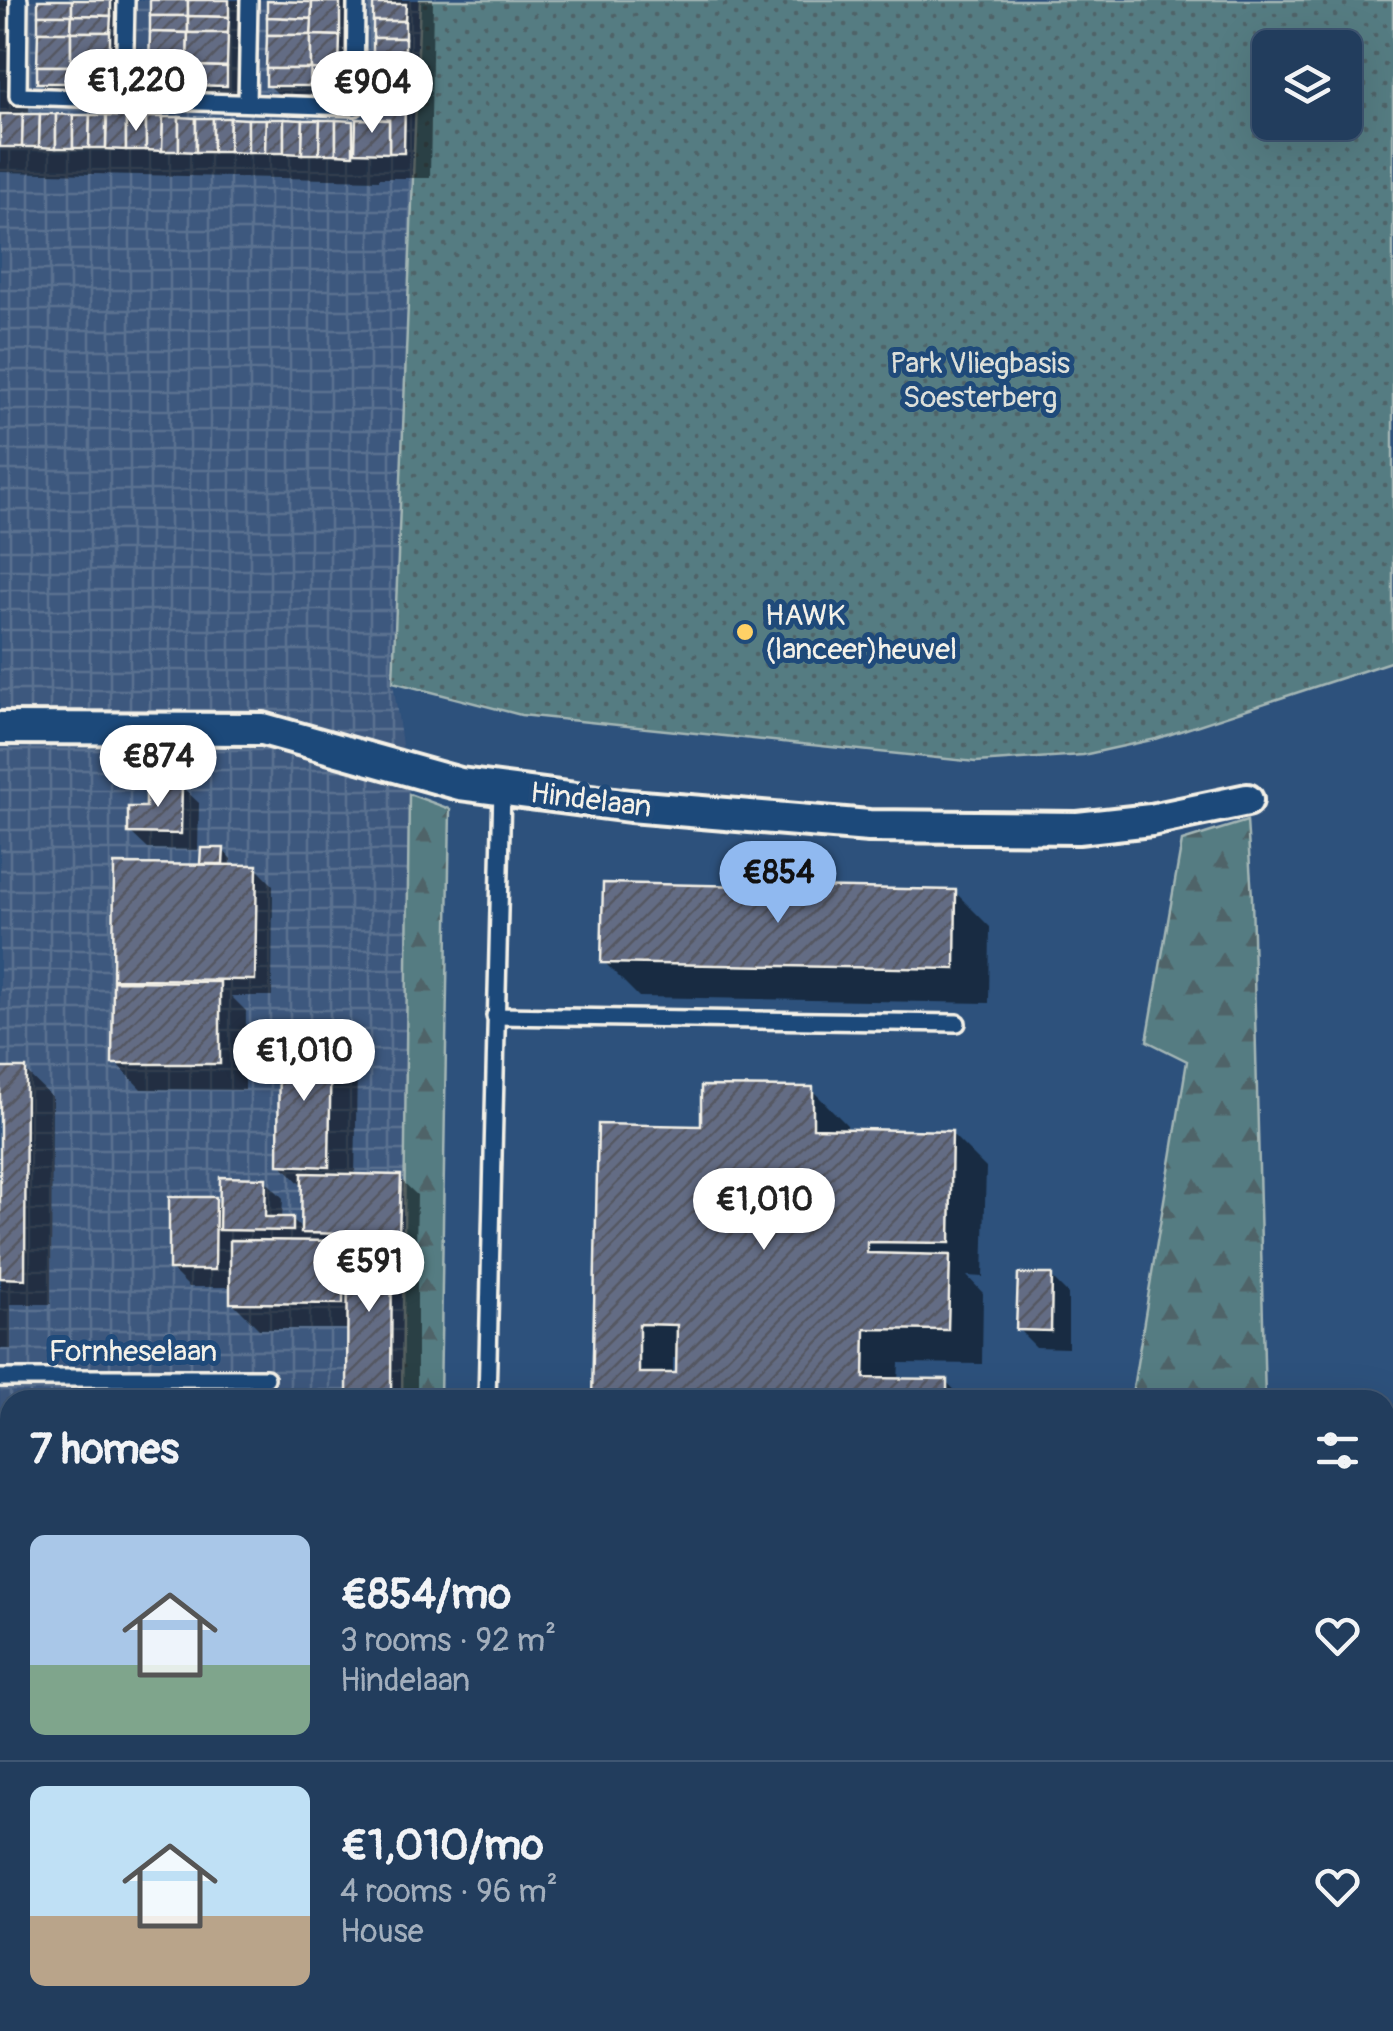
<!DOCTYPE html>
<meta charset="utf-8">
<style>
:root{--surface:#223d5d;--page:#2a4463;--text:#f1f3f6;--muted:#a2aebc;--line:#3f5672;--accent:#90b9f0}
body{margin:0;font-family:Pangolin,sans-serif;background:var(--page);color:var(--text);height:100vh;display:flex;flex-direction:column;font-size:38px;white-space:nowrap}
*{box-sizing:border-box;margin:0}
p{font-size:32px;color:var(--muted)}
.icon{flex:none;width:55px;height:55px;fill:none;stroke:currentColor;stroke-width:2;stroke-linecap:round;stroke-linejoin:round}
.map{position:relative;flex:1;overflow:hidden}
.drawer{position:absolute;left:0px;top:1390px;width:1395px;height:642px;display:flex;flex-direction:column;background:var(--surface);border-radius:30px 30px 0 0;box-shadow:0 10px 40px #0002,0 0 0 2px var(--line)}
.drawer>*{flex:none}
.buttons{position:absolute;left:1252px;top:30px;display:grid;gap:20px}
.buttons a{display:grid;place-items:center;width:110px;height:110px;border-radius:15px;background:var(--surface);box-shadow:0 10px 40px #0002,0 0 0 2px var(--line);font-size:50px}
.price{position:absolute;translate:-50% -85px;padding:0 22px;border-radius:35px;background:#fff;color:#222;font-size:32px;line-height:65px;filter:drop-shadow(0 2px 5px #0008)}
.price::after{content:'';position:absolute;left:50%;top:60px;width:30px;height:22px;margin-left:-15px;background:inherit;clip-path:polygon(0 0,100% 0,50% 100%)}
.price.on{background:var(--accent);color:#111}
ul{padding:0;list-style:none}
li{display:flex;align-items:center;gap:30px;height:250px;padding:0 30px}
li+li{border-top:2px solid var(--line)}
li span{display:grid;place-items:center;flex:none;width:280px;height:200px;border-radius:15px;color:#555}
li>.icon{margin-inline-start:auto}
span .icon{width:120px;height:120px;fill:#fffc;stroke-width:1}
li b{font-size:42px}
h2{display:flex;justify-content:space-between;align-items:center;height:120px;padding:0 30px;font-size:42px}
.map>svg:first-child{display:block}
.industrial{fill:url(#industrial-grid)}
.grass{fill:#547b82;stroke:#a4b6b5;stroke-width:2.5}
.forest{fill:url(#forest-firs);stroke:#a4b6b5;stroke-width:2.5}
.park{fill:url(#park-dots);stroke:#a4b6b5;stroke-width:2.5;fill-rule:evenodd}
.shadow{fill:#0007;fill-rule:evenodd}
.building{fill:url(#building-hatch);stroke:#f4f1e8;stroke-width:2.5;fill-rule:evenodd}
.lines{fill:none;stroke-linecap:round;stroke-linejoin:round}
.lane-casing{stroke:#f4f1e8;stroke-width:22}
.street-casing{stroke:#f4f1e8;stroke-width:38}
.lane{stroke:#1f4a7a;stroke-width:15}
.street{stroke:#1f4a7a;stroke-width:30}
.poi-dot{fill:#ffd166;stroke:#1f4a7a;stroke-width:4}
.labels{text-anchor:middle;dominant-baseline:central;stroke-width:10;stroke-linejoin:round;paint-order:stroke}
.park-label{font-size:30px;fill:#dcdfd9;stroke:#1f4a7a}
.poi-label{font-size:30px;fill:#f4f1e8;stroke:#1f4a7a;text-anchor:start}
.street-label{font-size:30px;fill:#f4f1e8;stroke:#1f4a7a}
</style>
<div class="map">
<svg width="1393" height="2031" viewBox="0 0 1393 2031">
<defs>
<pattern id="industrial-grid" width="8" height="8" patternUnits="userSpaceOnUse" patternTransform="scale(2.5)"><rect width="8" height="8" fill="#3d597e"/><path d="M0 4h8M4 0v8" fill="none" stroke="#5a7190"/></pattern>
<pattern id="forest-firs" width="22" height="20" patternUnits="userSpaceOnUse" patternTransform="scale(2.5)"><rect width="22" height="20" fill="#547b82"/><path d="M5 1l3.5 6h-7zM16 11l3.5 6h-7z" fill="#4f6467"/></pattern>
<pattern id="park-dots" width="8" height="8" patternUnits="userSpaceOnUse" patternTransform="scale(2.5)"><rect width="8" height="8" fill="#547b82"/><path d="M2 2h.1M6 6h.1" fill="none" stroke="#4f6467" stroke-width="1.8" stroke-linecap="round"/></pattern>
<pattern id="building-hatch" width="6" height="6" patternUnits="userSpaceOnUse" patternTransform="scale(2.5)"><rect width="6" height="6" fill="#636c84"/><path d="M-1 1l2-2M0 6l6-6M5 7l2-2" fill="none" stroke="#555862"/></pattern>
</defs>
<rect width="100%" height="100%" fill="#2d517c"/>
<filter id="ink" filterUnits="userSpaceOnUse"><feTurbulence type="fractalNoise" baseFrequency=".01" numOctaves="2"/><feDisplacementMap in="SourceGraphic" scale="20" xChannelSelector="R" yChannelSelector="G"/><feConvolveMatrix kernelMatrix="1 2 1 2 8 2 1 2 1" color-interpolation-filters="sRGB"/></filter>
<g filter="url(#ink)">
<polygon class="industrial" points="0,0 420,0 393,682 409,794 402,1400 10,1400 10,2022 394,2022 393,2031 0,2031"/>
<polygon class="grass" points="1385,1596 1393,1596 1393,2031 1220,2031 1222,2023 1385,2022"/>
<g class="forest">
<polygon points="409,794 450,809 440,1400 402,1400"/>
<polygon points="1247,821 1252,897 1265,1400 1131,1400 1187,1061 1147,1041 1182,841"/>
<polygon points="1018,2023 1018,2022 1222,2023 1220,2031 1017,2031"/>
</g>
<path class="park" d="M420 0H1393V661L1156 739 1083 755 976 762 521 715 393 682ZM1270 48H1345V122H1270Z"/>
<g class="shadow">
<polygon points="0,0 30,0 29,117 352,123 358,129 375,122 377,0 433,0 430,178 379,178 379,180 0,172"/>
<polygon points="41,0 137,0 136,110 66,108 40,82"/>
<polygon points="153,0 255,0 253,111 178,110 152,84"/>
<polygon points="270,0 366,0 365,113 295,111 269,85"/>
<polygon points="181,786 199,803 198,850 148,849 130,832 148,810"/>
<polygon points="223,850 231,859 231,867 255,867 273,885 272,996 231,996 246,1011 245,1090 141,1089 115,1062 121,984 115,978 207,867 203,863"/>
<polygon points="955,892 990,927 989,1003 639,997 604,962"/>
<polygon points="330,1044 357,1071 355,1177 399,1178 417,1195 416,1251 405,1251 417,1264 417,1400 355,1400 349,1394 350,1329 259,1329 232,1302 232,1287 189,1287 171,1269 215,1199 222,1206 265,1180 283,1198 282,1220 292,1220 304,1231 304,1188 281,1164"/>
<polygon points="0,1070 25,1071 52,1097 51,1304 11,1304 11,1349 0,1349"/>
<path d="M812 1090 847 1125V1131L951 1133 986 1168 983 1277 967 1276 983 1293 982 1364 899 1363 898 1381H946L964 1400H595L703 1128ZM673 1358H679V1376H673Z"/>
<polygon points="1051,1277 1068,1294 1068,1348 1036,1347 1018,1329"/>
<polygon points="0,1410 10,1417 10,1476 3,1469"/>
<polygon points="0,1813 10,1823 6,1983 0,1983"/>
</g>
<g class="building">
<rect x="38" y="0" width="34" height="15"/>
<polygon points="72,0 111,0 111,16 72,15"/>
<rect x="150" y="0" width="38" height="16"/>
<polygon points="188,0 229,0 229,17 188,16"/>
<polygon points="267,1 312,2 312,19 267,17"/>
<polygon points="312,2 340,2 340,36 311,35"/>
<polygon points="373,4 406,4 405,21 373,21"/>
<polygon points="38,15 72,15 71,32 38,32"/>
<polygon points="72,15 111,16 110,32 71,32"/>
<polygon points="150,16 188,16 188,33 150,32"/>
<polygon points="188,16 229,17 228,33 188,33"/>
<polygon points="267,17 312,19 311,35 267,35"/>
<rect x="373" y="21" width="32" height="17"/>
<polygon points="38,32 71,32 71,66 37,66"/>
<polygon points="71,32 110,32 110,67 71,66"/>
<polygon points="150,32 188,33 187,66 149,66"/>
<polygon points="188,33 228,33 227,67 187,66"/>
<polygon points="267,35 311,35 311,69 266,69"/>
<polygon points="311,35 340,36 339,70 311,69"/>
<rect x="373" y="38" width="32" height="17"/>
<polygon points="373,55 405,55 405,69 373,68"/>
<polygon points="37,66 71,66 70,83 37,83"/>
<polygon points="71,66 110,67 110,84 70,83"/>
<rect x="149" y="66" width="38" height="19"/>
<polygon points="187,66 227,67 227,86 187,85"/>
<polygon points="373,68 405,69 405,86 373,85"/>
<polygon points="266,69 311,69 310,86 266,86"/>
<polygon points="311,69 325,70 325,87 310,86"/>
<rect x="325" y="70" width="14" height="17"/>
<polygon points="373,85 405,86 405,102 373,102"/>
<polygon points="373,102 405,102 404,153 389,153 389,120 372,119"/>
<polygon points="0,114 23,114 22,147 0,147"/>
<polygon points="23,114 40,114 39,147 22,147"/>
<polygon points="40,114 56,114 56,148 39,147"/>
<polygon points="56,114 73,115 73,148 56,148"/>
<polygon points="73,115 90,115 89,148 73,148"/>
<polygon points="90,115 106,115 106,148 89,148"/>
<polygon points="107,116 126,117 126,150 106,149"/>
<rect x="126" y="117" width="20" height="33"/>
<polygon points="146,117 163,117 162,151 146,150"/>
<polygon points="163,117 179,117 179,151 162,151"/>
<polygon points="179,117 196,118 196,152 179,151"/>
<rect x="196" y="118" width="17" height="34"/>
<polygon points="213,118 230,118 229,152 213,152"/>
<polygon points="230,118 248,119 248,153 229,152"/>
<polygon points="248,119 266,119 265,153 248,153"/>
<polygon points="266,119 284,119 284,153 265,153"/>
<polygon points="284,119 303,120 302,154 284,153"/>
<polygon points="356,119 389,120 389,153 355,152"/>
<polygon points="303,120 320,120 319,154 302,154"/>
<polygon points="320,120 336,120 336,154 319,154"/>
<polygon points="336,120 353,121 353,155 336,154"/>
<polygon points="146,782 182,783 181,834 128,833 128,807 146,807"/>
<polygon points="201,848 224,848 223,864 200,864"/>
<polygon points="114,864 257,865 255,980 113,979"/>
<polygon points="603,883 956,890 955,969 601,963"/>
<polygon points="113,981 220,982 220,1064 112,1064"/>
<polygon points="279,1041 331,1042 329,1167 278,1165"/>
<polygon points="0,1068 26,1068 25,1279 0,1278"/>
<path d="M701 1086 813 1087V1128L952 1131 950 1243 867 1242V1253L950 1255 948 1330 865 1329 864 1378 947 1379V1400H592L598 1124 701 1126ZM639 1324 677 1325 676 1373H639Z"/>
<polygon points="302,1173 401,1175 399,1235 301,1233"/>
<polygon points="220,1177 266,1178 265,1217 293,1217 293,1231 219,1230"/>
<polygon points="169,1197 216,1197 215,1270 169,1270"/>
<polygon points="348,1234 392,1235 391,1396 347,1395"/>
<polygon points="230,1240 344,1241 343,1304 230,1303"/>
<polygon points="1018,1274 1052,1274 1051,1331 1016,1330"/>
<polygon points="2,1414 10,1414 10,1470 1,1470"/>
</g>
<g class="lines">
<g class="lane-casing">
<g id="lane">
<polyline points="19,0 18,96 355,107 356,0"/>
<polyline points="124,99 126,0"/>
<polyline points="247,103 249,0"/>
<polyline points="495,1016 957,1023"/>
<polyline points="0,1378 266,1378"/>
<polyline points="487,1400 502,788"/>
<polyline points="0,1982 10,1982"/>
<polyline points="474,2031 474,2022"/>
</g>
</g>
<g class="street-casing">
<polyline id="street" points="0,728 263,729 460,784 630,806 869,826 1078,828 1151,820 1247,800"/>
</g>
<use href="#lane" class="lane"/>
<use href="#street" class="street"/>
</g>
</g>
<circle class="poi-dot" cx="745" cy="632" r="10"/>
<g class="labels">
<g class="park-label">
<text x="980" y="363">Park Vliegbasis<tspan x="980" dy="34">Soesterberg</tspan></text>
</g>
<g class="poi-label">
<text x="765" y="615">HAWK<tspan x="765" dy="34">(lanceer)heuvel</tspan></text>
</g>
<g class="street-label">
<text transform="translate(591 800) rotate(7)">Hindelaan</text>
<text x="133" y="1351">Fornheselaan</text>
</g>
</g>
</svg>
<div class="buttons">
<a><svg class="icon" aria-label="layers" viewBox="0 0 24 24"><path d="M12 4l9 5-9 5-9-5zM3 14l9 5 9-5"/></svg></a>
</div>
<b class="price" style="left:136px;top:134px">€1,220</b>
<b class="price" style="left:372px;top:136px">€904</b>
<b class="price" style="left:158px;top:810px">€874</b>
<b class="price on" style="left:778px;top:926px">€854</b>
<b class="price" style="left:304px;top:1104px">€1,010</b>
<b class="price" style="left:764px;top:1253px">€1,010</b>
<b class="price" style="left:369px;top:1315px">€591</b>
<section class="drawer">
<h2>7 homes<svg class="icon" aria-label="filters" viewBox="0 0 24 24"><path d="M4 7h16M4 17h16"/><circle cx="9" cy="7" r="2"/><circle cx="15" cy="17" r="2"/></svg></h2>
<ul>
<li><span style="background:linear-gradient(#a9c7e8 65%,#7fa58c 0)"><svg class="icon" aria-label="home" viewBox="0 0 24 24"><path d="M3 11l9-7 9 7M6 9v11h12V9"/></svg></span><div><b>€854/mo</b><p>3 rooms · 92 m²</p><p>Hindelaan</p></div><svg class="icon" aria-label="heart" viewBox="0 0 24 24"><path d="M12 20l-8-8c-3-5 5-10 8-4 3-6 11-1 8 4z"/></svg></li>
<li><span style="background:linear-gradient(#bfe0f5 65%,#b9a48a 0)"><svg class="icon" aria-label="home" viewBox="0 0 24 24"><path d="M3 11l9-7 9 7M6 9v11h12V9"/></svg></span><div><b>€1,010/mo</b><p>4 rooms · 96 m²</p><p>House</p></div><svg class="icon" aria-label="heart" viewBox="0 0 24 24"><path d="M12 20l-8-8c-3-5 5-10 8-4 3-6 11-1 8 4z"/></svg></li>
</ul>
</section>
</div>
